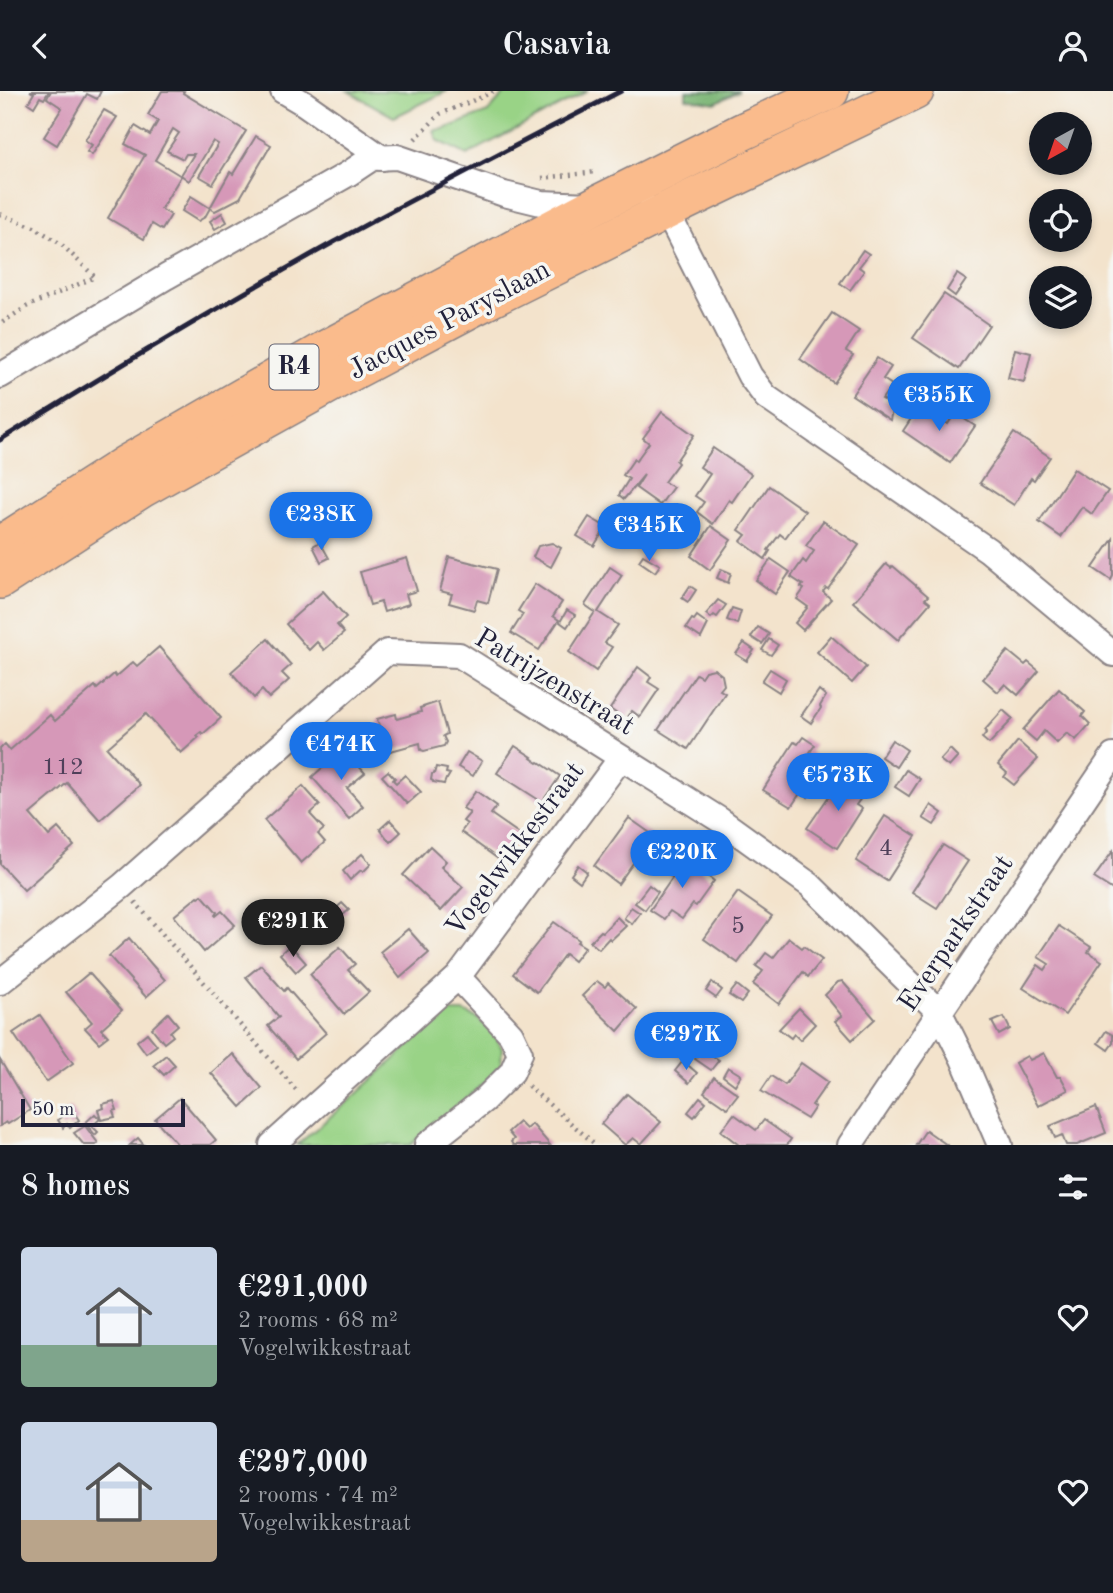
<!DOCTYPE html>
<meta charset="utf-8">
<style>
:root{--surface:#171b24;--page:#242831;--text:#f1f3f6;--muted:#9ea1a6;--accent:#1a73e8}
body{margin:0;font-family:"Old Standard TT",serif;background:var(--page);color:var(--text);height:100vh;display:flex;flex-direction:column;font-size:26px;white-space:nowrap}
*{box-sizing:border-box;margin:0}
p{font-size:23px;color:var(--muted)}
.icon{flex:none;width:38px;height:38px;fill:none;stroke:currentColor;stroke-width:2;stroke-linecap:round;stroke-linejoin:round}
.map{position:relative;height:1054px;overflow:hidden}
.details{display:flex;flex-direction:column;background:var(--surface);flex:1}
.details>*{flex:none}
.needle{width:46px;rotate:220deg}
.controls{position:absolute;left:1029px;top:21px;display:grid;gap:14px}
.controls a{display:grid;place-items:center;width:63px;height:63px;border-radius:50%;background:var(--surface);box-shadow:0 4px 10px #0003;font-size:35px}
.scale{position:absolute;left:21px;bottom:18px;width:164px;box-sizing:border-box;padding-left:7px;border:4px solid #22223b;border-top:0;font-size:19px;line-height:24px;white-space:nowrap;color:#22223b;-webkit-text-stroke:5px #f6f6f2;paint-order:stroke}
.price{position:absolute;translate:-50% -60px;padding:0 16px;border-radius:24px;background:var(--accent);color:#fff;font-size:23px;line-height:46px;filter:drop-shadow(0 2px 4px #0008)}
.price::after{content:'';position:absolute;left:50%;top:42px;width:21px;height:16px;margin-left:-10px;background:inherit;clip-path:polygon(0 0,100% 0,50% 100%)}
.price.current{background:#222;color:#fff}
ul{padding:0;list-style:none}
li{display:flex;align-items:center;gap:21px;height:175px;padding:0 21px}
li span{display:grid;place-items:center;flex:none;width:196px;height:140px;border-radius:7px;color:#555}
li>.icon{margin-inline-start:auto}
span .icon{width:84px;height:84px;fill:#fffc;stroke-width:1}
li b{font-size:30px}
h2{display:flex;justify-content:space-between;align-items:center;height:84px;padding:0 21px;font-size:30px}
header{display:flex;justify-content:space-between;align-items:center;height:91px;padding:0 21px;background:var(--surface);font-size:32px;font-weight:700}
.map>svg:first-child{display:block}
.green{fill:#99d386;stroke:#5e7a60;stroke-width:2}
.forest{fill:#7ab573;stroke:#4e6c57;stroke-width:2}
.building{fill:#d698b8}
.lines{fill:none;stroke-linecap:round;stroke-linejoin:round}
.minor-casing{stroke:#8a8284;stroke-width:28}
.highway-casing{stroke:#8a8284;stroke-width:40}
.path{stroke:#8a8284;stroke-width:4.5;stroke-dasharray:2 5;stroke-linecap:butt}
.minor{stroke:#fff;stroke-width:24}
.highway{stroke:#fabb8c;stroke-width:37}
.rail{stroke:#22223b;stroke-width:5}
.labels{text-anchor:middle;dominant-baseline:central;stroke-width:7;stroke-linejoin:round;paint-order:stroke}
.number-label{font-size:24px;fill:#4f405a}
.shield{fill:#f6f6f2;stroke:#626272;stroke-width:2}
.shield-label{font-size:26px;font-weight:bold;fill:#22223b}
.street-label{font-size:28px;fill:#22223b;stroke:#f6f6f2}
</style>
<header><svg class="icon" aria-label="back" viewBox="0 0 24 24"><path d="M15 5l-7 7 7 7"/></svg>Casavia<svg class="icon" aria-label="person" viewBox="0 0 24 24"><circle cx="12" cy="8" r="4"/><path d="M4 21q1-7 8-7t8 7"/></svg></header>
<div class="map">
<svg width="1113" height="1054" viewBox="0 0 1113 1054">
<rect width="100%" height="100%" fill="#f6f6f2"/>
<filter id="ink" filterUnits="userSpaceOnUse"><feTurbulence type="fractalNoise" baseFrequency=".0143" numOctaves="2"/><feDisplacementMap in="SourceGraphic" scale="14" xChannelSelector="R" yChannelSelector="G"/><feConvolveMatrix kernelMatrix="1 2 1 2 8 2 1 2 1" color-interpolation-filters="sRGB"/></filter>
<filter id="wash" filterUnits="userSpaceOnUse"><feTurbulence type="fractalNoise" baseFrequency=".00686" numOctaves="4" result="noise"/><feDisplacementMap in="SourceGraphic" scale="28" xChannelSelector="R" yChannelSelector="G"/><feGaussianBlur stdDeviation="1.57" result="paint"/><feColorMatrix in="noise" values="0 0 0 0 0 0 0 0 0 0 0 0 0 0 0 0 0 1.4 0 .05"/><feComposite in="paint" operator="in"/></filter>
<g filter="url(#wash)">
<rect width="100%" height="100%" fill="#f3e3cc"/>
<g class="green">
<polygon points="348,0 447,0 394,26"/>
<polygon points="507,0 588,0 467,64 437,49 434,39 444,38 488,21"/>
<polygon points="448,921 464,921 477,927 492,941 502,957 501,975 487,990 410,1054 297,1054 351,1008 434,932"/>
</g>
<polygon class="forest" points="686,0 739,0 715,12 686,7"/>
<g id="blocks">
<g class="building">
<polygon points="30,0 49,0 44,8 40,6 34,16 28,12 34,2"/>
<polygon points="51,0 101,0 97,8 87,3 57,54 44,46 62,17 47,7"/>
<polygon points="162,0 184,0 183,2 246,40 213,93 199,85 218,53 213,50 189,90 181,84 194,63 186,63 183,68 167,60 179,42 173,38 155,69 181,85 161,118 171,124 162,139 152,133 144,148 108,127 145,64 125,53 135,35 150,44 158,30 148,24"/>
<polygon points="104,19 117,26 92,64 87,61 92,54 85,49"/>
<polygon points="256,45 271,54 240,107 215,120 210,117 230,81 233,83"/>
<polygon points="191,105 210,117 205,126 198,130 182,120"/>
<polygon points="222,122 227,131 215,138 210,130"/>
<polygon points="863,159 869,163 859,176 864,180 850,199 840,192"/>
<polygon points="957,183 966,189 955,205 947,199"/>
<polygon points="944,203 989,234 959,278 913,247"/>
<polygon points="832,222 859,240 846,260 853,264 834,292 800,268"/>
<polygon points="1015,258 1031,262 1024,291 1008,287"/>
<polygon points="877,267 891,276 883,288 892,294 882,308 893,314 890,329 852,304"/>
<polygon points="920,314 948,333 955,322 975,335 950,372 903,340"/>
<polygon points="662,321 694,344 676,370 678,372 664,391 673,396 660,414 636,397 644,384 624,408 619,404 629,388 623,384 634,368 636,370 649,352 643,347"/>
<polygon points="1014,342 1050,366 1034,389 1031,387 1014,414 980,392"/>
<polygon points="713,357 751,383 732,411 729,409 713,433 697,421 704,411 695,405 710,383 700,376"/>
<polygon points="1074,378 1108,400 1092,423 1082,416 1061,446 1039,431"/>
<polygon points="769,395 805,420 785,447 780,443 768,459 770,460 765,468 741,450 746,444 739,439"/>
<polygon points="681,425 689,430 678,447 671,443"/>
<polygon points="589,426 606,436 594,455 577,445"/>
<polygon points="823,430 859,454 828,498 826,497 823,501 831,508 803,539 795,532 808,516 797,508 804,498 801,496 803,494 791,486 803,469 806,472 814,460 806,455"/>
<polygon points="711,435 731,449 710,479 691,465"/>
<polygon points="1113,448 1113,485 1111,489 1093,477"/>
<polygon points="320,451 329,467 321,471 313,455"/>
<polygon points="552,452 561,457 551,476 533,466 538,455"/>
<polygon points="643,464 660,474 655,481 639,470"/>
<polygon points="449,466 497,478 488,512 477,509 474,519 449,512 452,503 440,500"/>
<polygon points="407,467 417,500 406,503 409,513 384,521 381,511 370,514 360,481"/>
<polygon points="771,468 790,481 775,503 756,489"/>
<polygon points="886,473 891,477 893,475 928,505 925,508 930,512 898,549 853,511"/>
<polygon points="610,476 622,484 598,521 618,534 605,552 612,556 596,580 569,561 595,521 585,514"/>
<polygon points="721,478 731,482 728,492 717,487"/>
<polygon points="535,493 562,511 553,525 559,529 539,559 511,542 523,523 518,520"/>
<polygon points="690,495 696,499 688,511 682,507"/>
<polygon points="323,500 346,526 337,534 344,542 324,559 317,551 309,559 286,533"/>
<polygon points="718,509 726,514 717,526 714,524 711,527 706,523"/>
<polygon points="732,517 741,520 737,533 727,529"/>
<polygon points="567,519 575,524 567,536 560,531"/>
<polygon points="697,525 708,533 701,547 686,537 692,528 694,529"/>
<polygon points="758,536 769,543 762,553 751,546"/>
<polygon points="831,545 866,576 852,592 817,561"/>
<polygon points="268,548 291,574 282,582 289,589 269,607 262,599 254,607 231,581"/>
<polygon points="769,548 778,554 771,564 762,559"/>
<polygon points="744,552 754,559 747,570 736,563"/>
<polygon points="159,556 221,627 203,643 201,641 197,644 199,646 181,662 146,623 107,657 140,694 100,729 67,692 30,723 49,745 58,737 74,755 24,799 0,773 0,658 5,653 10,659 50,624 55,630 95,595 97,598 114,583 116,586 133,571 137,575"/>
<polygon points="1008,560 1025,574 1028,571 1039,580 1018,604 1005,593 998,601 983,588"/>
<polygon points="638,576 651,586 648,591 659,598 640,626 632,620 626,629 610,618"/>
<polygon points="714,578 722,584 724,594 720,599 725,602 688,658 658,639 696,583 701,586 705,580"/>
<polygon points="770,578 786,588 779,601 762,590"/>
<polygon points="1059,598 1085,621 1082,625 1090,633 1076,649 1067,642 1057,652 1044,640 1036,650 1023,639"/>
<polygon points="819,599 826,605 820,615 821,617 811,632 801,625"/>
<polygon points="438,611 447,643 443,645 446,651 444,655 424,660 421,659 420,652 387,661 377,628 396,623 397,628 421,621 420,617"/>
<polygon points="1003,619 1013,628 989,653 982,647 987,641 985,639"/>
<polygon points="803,646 815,654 810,661 822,669 811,687 817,692 808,706 801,701 791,716 763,699 794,651 798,653"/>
<polygon points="892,649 907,659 896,676 881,666"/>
<polygon points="1018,650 1038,668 1014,694 1004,686 1007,682 998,674"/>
<polygon points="515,655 532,666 531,667 538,672 539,671 560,685 542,711 497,682"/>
<polygon points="343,658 365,682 347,697 363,715 349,728 312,686"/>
<polygon points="950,658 958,666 949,676 940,669"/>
<polygon points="467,661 482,670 473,685 458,676"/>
<polygon points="436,676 447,678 446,682 450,683 447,688 446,688 444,693 433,691 433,690 431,689 432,683 434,683"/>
<polygon points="906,679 920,688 909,705 895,696"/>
<polygon points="388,680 395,687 393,689 396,692 405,684 421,701 407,713 382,685"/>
<polygon points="843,685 866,700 856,714 862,718 837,757 807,737"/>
<polygon points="303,695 320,714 310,723 324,738 318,743 325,751 301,772 264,729"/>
<polygon points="476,700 497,715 491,723 521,744 501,770 461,741 467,733 463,730 470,722 463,717"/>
<polygon points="931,714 942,722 934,734 923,727"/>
<polygon points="885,725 916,745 887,790 856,770"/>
<polygon points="629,727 653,744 618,793 594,775"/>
<polygon points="390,729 401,741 390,751 380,738"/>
<polygon points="943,754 968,770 937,817 912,801"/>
<polygon points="430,755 446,770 441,776 463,796 441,820 403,784"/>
<polygon points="1113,760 1113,799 1094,787"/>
<polygon points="362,763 371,773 363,781 361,779 350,789 343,780"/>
<polygon points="682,765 714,790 696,815 693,813 682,828 670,820 664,828 650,819 673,786 669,784"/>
<polygon points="578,774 587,781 580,791 571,784"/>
<polygon points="649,794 658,801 645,819 635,812"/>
<polygon points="738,801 772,825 738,872 704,848"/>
<polygon points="202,804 217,821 215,824 216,825 222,820 235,834 204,861 174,825 198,805 199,806"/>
<polygon points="342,812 349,819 339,827 333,820"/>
<polygon points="631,816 640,822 632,833 624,827"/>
<polygon points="617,826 626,835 611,849 609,847 599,858 590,851 601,840 603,841"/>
<polygon points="554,831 579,849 577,851 585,856 574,870 565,863 537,901 513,883"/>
<polygon points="1059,835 1091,856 1088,861 1102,870 1065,924 1023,897 1038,874 1045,879 1049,873 1038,866"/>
<polygon points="408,838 429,862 400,887 380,861"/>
<polygon points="129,847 165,889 146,906 109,865"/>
<polygon points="789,847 802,857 804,855 822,869 808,886 803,881 779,913 753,893 763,880 756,875 766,862 773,867"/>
<polygon points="290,854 306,872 296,881 280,863"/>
<polygon points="340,856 355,873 348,879 369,901 344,923 310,883"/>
<polygon points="261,874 284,900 287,897 326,942 296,968 268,935 279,926 246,886"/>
<polygon points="89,882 122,919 101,938 108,945 99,952 85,937 92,931 66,901"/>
<polygon points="597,890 605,896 608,892 637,918 618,940 582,905"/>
<polygon points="842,890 875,928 852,949 835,930 842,925 825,904 838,891"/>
<polygon points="712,891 722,899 716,907 706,900"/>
<polygon points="737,894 748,903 741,912 729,904"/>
<polygon points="799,917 815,933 800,949 794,943 791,947 779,938"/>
<polygon points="168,922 178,934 170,941 173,945 164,952 152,937"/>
<polygon points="40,924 73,972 46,991 13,942"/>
<polygon points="1004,926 1010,938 999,944 992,931"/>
<polygon points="677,939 690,948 681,960 668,952"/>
<polygon points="1106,940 1113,944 1113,952 1108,959 1098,952"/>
<polygon points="147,942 157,954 146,962 137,950"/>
<polygon points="702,958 719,969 711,979 695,968"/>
<polygon points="1044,962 1057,986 1061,986 1068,999 1038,1015 1015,972 1027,965 1030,969"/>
<polygon points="233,963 262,997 241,1016 211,982"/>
<polygon points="166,964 175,974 164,984 154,974"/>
<polygon points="0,969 30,1019 8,1033 6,1031 0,1035"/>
<polygon points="683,970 697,982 689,992 675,980"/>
<polygon points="801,972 828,991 812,1014 815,1016 807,1028 761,1000 771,985 785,994"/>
<polygon points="728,976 741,984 735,994 723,985"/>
<polygon points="714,986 738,1003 727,1017 704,1001"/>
<polygon points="627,1003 661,1031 641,1053 633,1047 625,1054 601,1033"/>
<polygon points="700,1006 706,1011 694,1026 688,1021"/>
<polygon points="180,1007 216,1049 210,1054 178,1054 155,1028"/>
<polygon points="114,1010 117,1019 113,1020 115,1026 101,1029 98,1019 104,1017 103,1013"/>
<polygon points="70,1016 79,1029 70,1037 67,1033 63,1037 58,1029 62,1026 60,1024"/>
<polygon points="1096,1016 1106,1042 1077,1054 1066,1054 1062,1044 1055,1047 1050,1035"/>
<polygon points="95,1023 100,1028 92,1035 98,1041 95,1044 85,1032"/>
<polygon points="734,1023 756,1039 764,1029 791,1048 787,1054 739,1054 721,1040"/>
<polygon points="519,1031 526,1038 532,1033 550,1054 513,1054 511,1051 514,1048 508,1041"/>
<polygon points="85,1035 98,1052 96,1054 84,1054 74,1042"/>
<polygon points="926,1039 930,1042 947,1054 916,1054"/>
<polygon points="138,1047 144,1054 130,1054"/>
</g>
</g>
</g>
<g filter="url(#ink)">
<use href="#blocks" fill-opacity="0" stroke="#8a8284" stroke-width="2"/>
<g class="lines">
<g class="minor-casing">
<g id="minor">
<polyline points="283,0 305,13 382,67"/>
<polyline points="651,118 666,119 750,285 766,306 988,459 1113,563"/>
<polyline points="0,285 166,186 348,83 372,67 397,66 504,103 541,112 590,114"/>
<polyline points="0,891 122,795 387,561 459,564 720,729 810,794 940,922 963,968 1000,1054"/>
<polyline points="272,1054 458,886 621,667"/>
<polyline points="427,1054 484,1009 512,981 520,962 511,943 458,886"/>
<polyline points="850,1054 1113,665"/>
</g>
</g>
<g class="highway-casing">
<g id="highway">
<polyline points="0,454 126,373 326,258 596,114 742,41 830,0"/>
<polyline points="0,489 143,397 355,279 476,215 686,110 915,0"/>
</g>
</g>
<g class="path">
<polyline points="415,48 440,23 482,6 493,0"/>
<polyline points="542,87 596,81"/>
<polyline points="0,123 34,136 61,153 95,186 26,216 0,233"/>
<polyline points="135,811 298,1001"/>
<polyline points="528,995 596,1054"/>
</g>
<use href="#minor" class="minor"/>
<use href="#highway" class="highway"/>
<path class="rail" d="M0 349C110 280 221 214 334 151 429 99 525 50 621 0"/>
</g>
</g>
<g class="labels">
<g class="number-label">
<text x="63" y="677">112</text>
<text x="886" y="758">4</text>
<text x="738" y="836">5</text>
</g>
<rect class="shield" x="269.5" y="253.5" width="49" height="45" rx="5"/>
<g class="shield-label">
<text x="294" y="276">R4</text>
</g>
<g class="street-label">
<text transform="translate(450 230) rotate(-28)">Jacques Paryslaan</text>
<text transform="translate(554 592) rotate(31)">Patrijzenstraat</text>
<text transform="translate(516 759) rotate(-53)">Vogelwikkestraat</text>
<text transform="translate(957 843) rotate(-56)">Everparkstraat</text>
</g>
</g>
</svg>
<div class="controls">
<a><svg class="needle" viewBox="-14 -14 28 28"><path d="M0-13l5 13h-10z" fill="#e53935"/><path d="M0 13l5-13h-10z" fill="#9ea1a6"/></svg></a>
<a><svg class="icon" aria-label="locate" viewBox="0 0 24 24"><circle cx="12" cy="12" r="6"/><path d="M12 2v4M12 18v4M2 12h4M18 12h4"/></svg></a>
<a><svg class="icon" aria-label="layers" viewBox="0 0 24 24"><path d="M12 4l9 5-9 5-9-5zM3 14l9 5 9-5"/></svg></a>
</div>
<div class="scale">50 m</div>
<b class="price" style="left:939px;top:342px">€355K</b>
<b class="price" style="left:321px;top:461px">€238K</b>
<b class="price" style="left:649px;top:472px">€345K</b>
<b class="price" style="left:341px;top:691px">€474K</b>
<b class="price" style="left:838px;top:722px">€573K</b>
<b class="price" style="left:682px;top:799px">€220K</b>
<b class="price current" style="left:293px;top:868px">€291K</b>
<b class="price" style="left:686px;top:981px">€297K</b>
</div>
<section class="details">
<h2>8 homes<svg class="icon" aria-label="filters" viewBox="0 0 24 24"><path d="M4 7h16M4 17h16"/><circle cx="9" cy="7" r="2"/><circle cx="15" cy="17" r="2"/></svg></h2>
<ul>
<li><span style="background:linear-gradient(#c9d6e8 70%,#7fa58c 0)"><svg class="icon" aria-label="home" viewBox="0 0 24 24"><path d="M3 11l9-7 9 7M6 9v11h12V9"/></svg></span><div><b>€291,000</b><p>2 rooms · 68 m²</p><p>Vogelwikkestraat</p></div><svg class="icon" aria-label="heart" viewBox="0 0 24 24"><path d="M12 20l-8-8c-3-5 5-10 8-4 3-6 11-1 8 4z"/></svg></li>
<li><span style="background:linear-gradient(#c9d6e8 70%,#b9a48a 0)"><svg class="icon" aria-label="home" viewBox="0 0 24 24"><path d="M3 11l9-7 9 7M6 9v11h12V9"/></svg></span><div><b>€297,000</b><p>2 rooms · 74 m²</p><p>Vogelwikkestraat</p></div><svg class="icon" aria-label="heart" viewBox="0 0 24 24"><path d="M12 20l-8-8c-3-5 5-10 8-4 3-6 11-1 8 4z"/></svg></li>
</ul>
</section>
